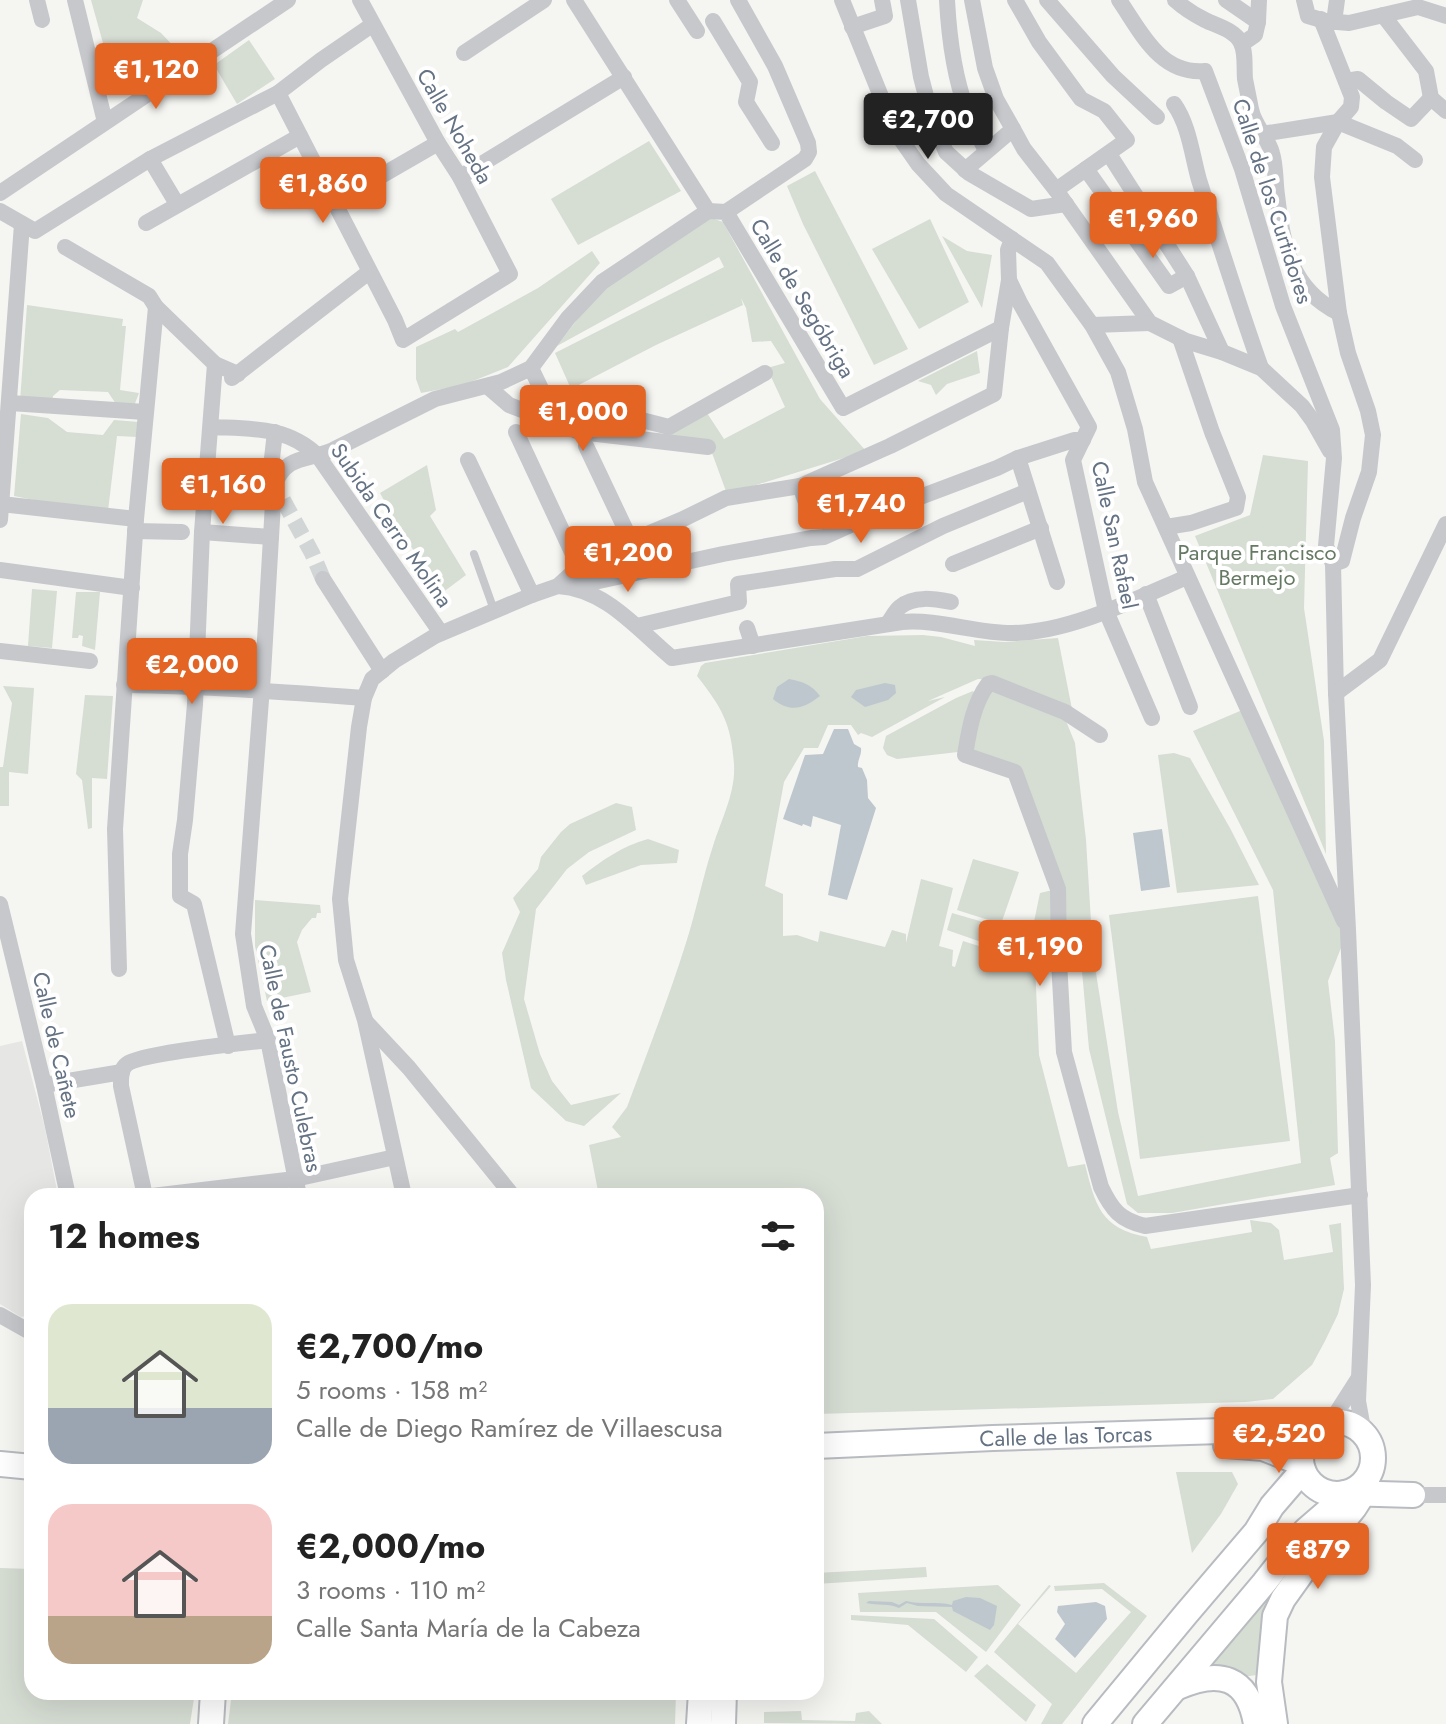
<!DOCTYPE html>
<meta charset="utf-8">
<style>
:root{--surface:#fff;--page:#f6f6f6;--text:#222;--muted:#767676;--accent:#e46424}
body{margin:0;font-family:Jost,sans-serif;background:var(--page);color:var(--text);height:100vh;display:flex;flex-direction:column;font-size:30px;white-space:nowrap}
*{box-sizing:border-box;margin:0}
p{font-size:26px;color:var(--muted)}
.icon{flex:none;width:44px;height:44px;fill:none;stroke:currentColor;stroke-width:2;stroke-linecap:round;stroke-linejoin:round}
.map{position:relative;flex:1;overflow:hidden}
.side{position:absolute;left:24px;top:1188px;width:800px;height:512px;display:flex;flex-direction:column;background:var(--surface);border-radius:24px;box-shadow:0 8px 32px #0002}
.side>*{flex:none}
.price{position:absolute;translate:-50% -68px;padding:0 18px;border-radius:8px;background:var(--accent);color:#fff;font-size:26px;line-height:52px;filter:drop-shadow(0 2px 4px #0008)}
.price::after{content:'';position:absolute;left:50%;top:48px;width:24px;height:18px;margin-left:-12px;background:inherit;clip-path:polygon(0 0,100% 0,50% 100%)}
.price.active{background:#222;color:#fff}
ul{padding:0;list-style:none}
li{display:flex;align-items:center;gap:24px;height:200px;padding:0 24px}
li span{display:grid;place-items:center;flex:none;width:224px;height:160px;border-radius:24px;color:#555}
li>.icon{margin-inline-start:auto}
span .icon{width:96px;height:96px;fill:#fffc;stroke-width:1}
li b{font-size:34px}
h2{display:flex;justify-content:space-between;align-items:center;height:96px;padding:0 24px;font-size:34px}
.map>svg:first-child{display:block}
.built{fill:#e6e7e5}
.green{fill:#d6ddd3;fill-rule:evenodd}
.water{fill:#bec7cd}
.lines{fill:none;stroke-linecap:round;stroke-linejoin:round}
.street-tunnel{stroke:#d1d5d6;stroke-width:16;stroke-dasharray:16 8;stroke-linecap:butt}
.secondary-casing{stroke:#b8bbc0;stroke-width:28}
.lane{stroke:#c6c8cc;stroke-width:8}
.street{stroke:#c6c8cc;stroke-width:16}
.secondary{stroke:#fff;stroke-width:24}
.labels{text-anchor:middle;dominant-baseline:central;stroke-width:8;stroke-linejoin:round;paint-order:stroke}
.street-label{font-size:22px;fill:#647283;stroke:#fff}
.park-label{font-size:22px;fill:#667a63;stroke:#fff}
</style>
<div class="map">
<svg width="1446" height="1724" viewBox="0 0 1446 1724">
<rect width="100%" height="100%" fill="#f5f6f2"/>
<polygon class="built" points="22,1041 45,1128 58,1196 32,1196 32,1315 21,1317 0,1304 0,1046"/>
<g class="green">
<polygon points="91,0 143,0 137,18 161,33 181,54 132,87 113,79"/>
<polygon points="249,40 275,79 237,104 214,65"/>
<polygon points="649,141 681,191 578,245 551,199"/>
<polygon points="815,171 908,349 874,365 803,224 787,186"/>
<polygon points="706,216 723,222 820,399 866,451 727,494 708,442 677,440 670,434 707,413 724,439 785,407 767,368 785,363 771,341 752,342 746,308 741,298 743,305 656,345 571,389 555,353 724,267 719,257 557,346 605,283"/>
<polygon points="930,219 969,302 919,329 872,249"/>
<polygon points="942,236 967,251 992,255 982,308"/>
<polygon points="592,251 600,263 508,367 463,385 421,393 416,379 416,347 455,329 458,332 538,288"/>
<polygon points="27,305 123,319 122,326 126,326 120,390 139,393 134,406 116,404 108,392 60,390 53,396 52,402 20,401"/>
<polygon points="977,351 980,373 947,384 936,395 931,385 918,381"/>
<polygon points="21,414 48,418 67,432 103,435 114,420 139,422 137,437 117,436 108,511 58,505 14,496"/>
<polygon points="1263,455 1308,461 1304,608 1324,741 1326,854 1195,536 1250,515"/>
<polygon points="427,465 436,510 430,516 466,575 442,593 402,533 380,493"/>
<polygon points="32,589 57,591 52,648 28,646"/>
<polygon points="76,592 100,592 95,650 82,646 83,636 79,635 78,638 72,638"/>
<path d="M923 635 941 637 975 646 974 640 1004 642 1058 638 1072 709 1066 721 1075 743 1086 840 1093 954 1118 1112 1138 1196 1301 1163 1273 890 1193 731 1247 708 1348 930 1328 981 1335 1041 1338 1153 1330 1158 1335 1185 1172 1213H1138L1127 1204 1089 1049 1081 960H1075L1072 948 1062 947 1059 961 1035 964 1039 1055 1068 1167 1085 1164C1095 1205 1101 1229 1147 1237L1151 1249 1252 1232 1250 1220 1271 1223 1279 1230 1284 1260 1333 1252 1329 1225 1341 1223 1344 1289 1338 1314 1325 1341 1312 1365 1273 1399 1246 1402 816 1414V1196H599L589 1145 621 1137 612 1127 627 1107C647 1053 668 1000 685 946 696 913 702 879 713 846 721 820 736 792 734 764 731 723 722 708 697 676L701 666 705 663 867 636ZM978 679 1002 680 983 691 965 755 1015 772 1057 889 1040 893 1031 936 1021 967 1017 958 963 941 955 967 952 966 953 950 939 946 953 888 921 879 906 943V934L892 930 885 947 820 931 818 942 797 935 783 936V894L765 886 784 782 804 748H818L828 725H851L858 735 861 733 872 737 945 697 928 701Z"/>
<polygon points="3,686 34,688 28,774 9,772 9,806 0,806 0,767 3,767 12,703"/>
<polygon points="973,691 977,697 958,752 897,759 887,755 883,748 886,736 956,698"/>
<polygon points="85,695 113,696 107,779 92,778 92,828 88,829 82,780 76,774"/>
<polygon points="1174,753 1190,758 1230,828 1259,885 1177,893 1158,755"/>
<polygon points="616,803 632,807 636,830 589,852 567,869 536,909 524,999 540,1054 552,1081 571,1105 621,1093 584,1126 566,1121 531,1088 506,980 502,953 520,912 513,898 538,869 541,857 561,832 570,824"/>
<path d="M648 839 679 850 677 863 641 865 586 885 582 876C603 860 622 846 648 839Z"/>
<polygon points="973,859 1019,872 1001,924 957,910"/>
<polygon points="1258,896 1290,1141 1140,1159 1109,915"/>
<polygon points="255,900 320,905 321,913 317,913 316,918 312,918 302,930 297,942 311,992 267,1001 255,946"/>
<polygon points="952,913 990,924 984,943 947,930"/>
<polygon points="1176,1472 1232,1472 1238,1484 1221,1514 1192,1553"/>
<polygon points="1296,1557 1264,1674 1242,1677 1203,1670"/>
<polygon points="926,1567 927,1577 816,1584 816,1573"/>
<polygon points="0,1568 32,1569 32,1692 195,1692 190,1724 0,1724"/>
<polygon points="1104,1583 1147,1616 1062,1724 1041,1724 1052,1704 994,1652 1049,1585 1051,1586 1018,1624 1076,1673 1131,1612 1102,1589 1055,1591 1054,1586"/>
<polygon points="998,1585 1021,1605 986,1652 936,1612 860,1612 858,1593"/>
<polygon points="851,1615 934,1619 978,1657 966,1672 908,1625 851,1620"/>
<polygon points="987,1664 1036,1705 1026,1722 974,1676"/>
<polygon points="232,1692 676,1692 675,1724 228,1724"/>
<polygon points="801,1711 802,1720 855,1721 856,1713 869,1711 882,1724 764,1723 764,1712"/>
</g>
<g class="water">
<path d="M789 679C803 682 811 684 820 696 803 709 790 713 773 699L777 687Z"/>
<polygon points="885,683 895,685 896,693 888,700 865,707 851,697 856,690"/>
<path d="M834 729H848L854 744 861 748C862 755 857 760 858 767L862 768 867 780 868 798 876 808 847 900 828 895 841 825 813 816 811 827 803 824 802 826 783 819 805 755 823 754Z"/>
<polygon points="1162,829 1170,887 1141,891 1133,833"/>
<path d="M966 1597 980 1598 997 1606 994 1625 990 1630 953 1611 952 1607 918 1606 907 1603 899 1608C889 1603 877 1606 866 1603L869 1601 892 1602 899 1605 906 1601C921 1605 937 1601 952 1605L953 1601Z"/>
<polygon points="1096,1602 1105,1606 1107,1619 1075,1658 1055,1639 1065,1624 1057,1612 1058,1606"/>
</g>
<g class="lines">
<polyline class="street-tunnel" points="283,500 312,553 323,579"/>
<g class="secondary-casing">
<g id="secondary">
<circle cx="1337" cy="1458" r="36"/>
<polyline points="1226,1445 1263,1448 1301,1463"/>
<path id="s1" d="M816 1446 993 1438 1317 1428"/>
<polyline points="0,1464 32,1467"/>
<path d="M1178 1687C1219 1669 1248 1676 1256 1724"/>
<polyline points="211,1724 213,1692"/>
<polyline points="699,1724 701,1692"/>
<polyline points="723,1724 724,1692"/>
<polyline points="1095,1724 1186,1614 1256,1532 1272,1506 1303,1470"/>
<polyline points="1145,1724 1264,1583 1306,1530 1328,1511 1345,1493 1413,1495"/>
<polyline points="1275,1724 1269,1682 1275,1616 1283,1599 1303,1571 1354,1508 1363,1494 1367,1481"/>
</g>
</g>
<polyline class="lane" points="474,554 494,610"/>
<g class="street">
<polyline points="37,0 42,20"/>
<polyline points="75,0 105,122"/>
<polyline points="574,0 708,211 726,212 843,408 1001,328 1009,280 1008,250 1012,239"/>
<polyline points="677,0 697,31"/>
<polyline points="842,0 895,131 918,164 946,194 1047,263 1092,325 1118,372 1135,429 1145,482 1344,921"/>
<polyline points="908,0 921,77 932,119 946,152 969,173 1031,209 1066,204"/>
<path d="M947 0C949 38 954 76 967 111 972 125 980 138 986 151"/>
<polyline points="972,0 985,68 996,99 1013,129 1024,149 1056,190 1150,323 1186,341 1222,352 1261,368 1302,406 1313,421 1330,451"/>
<polyline points="1015,0 1039,42 1081,99 1104,111 1127,140 1056,190"/>
<polyline points="1047,0 1113,76 1157,117"/>
<path d="M1119 0C1141 32 1160 75 1205 71L1242 169 1283 306 1332 430 1334 458 1326 546 1333 564 1336 693 1348 930 1363 1285 1358 1401 1364 1434"/>
<path d="M1175 0C1184 8 1195 15 1205 20 1217 26 1235 30 1241 43 1246 52 1244 68 1245 79 1247 89 1249 99 1251 109 1254 126 1268 137 1272 153 1276 166 1275 181 1277 195 1283 245 1290 289 1339 313"/>
<polyline points="1226,0 1258,22"/>
<polyline points="1304,0 1308,16 1325,21 1349,23 1418,7 1446,16"/>
<polyline points="1383,15 1426,71 1431,98 1446,111"/>
<polyline points="1321,19 1352,97 1351,107 1338,122 1324,147 1322,177 1339,313 1348,353 1368,411 1373,435 1369,472 1353,518 1342,561 1333,564"/>
<polyline points="713,21 750,82 746,102 772,143"/>
<polyline points="1334,22 1337,0"/>
<polyline points="852,27 885,16 882,0"/>
<polyline points="1242,44 1255,35 1258,22 1259,0"/>
<polyline points="464,53 544,0"/>
<polyline points="1346,81 1358,79 1386,102 1411,119 1431,98"/>
<polyline points="278,93 395,320 403,340 510,274 460,177 438,143 360,0"/>
<path d="M1174 104C1189 125 1192 155 1199 180 1219 243 1239 306 1261 368"/>
<polyline points="1262,134 1338,122 1397,146 1415,160"/>
<polyline points="1109,154 1187,276 1222,352"/>
<polyline points="150,159 177,204"/>
<polyline points="1086,169 1169,286 1187,276"/>
<polyline points="965,170 1013,129"/>
<polyline points="460,177 624,77"/>
<polyline points="0,193 288,0"/>
<polyline points="334,203 438,143"/>
<polyline points="0,211 35,231 150,159 278,93 321,60 372,25"/>
<polyline points="726,212 805,159 809,152 808,143 775,66 738,0"/>
<polyline points="146,223 300,136"/>
<polyline points="65,247 149,296 156,307 215,364 238,374"/>
<polyline points="1009,280 1020,303 1089,427 1073,460 1106,611 1152,718"/>
<polyline points="1092,325 1150,323"/>
<polyline points="215,364 202,532 195,704 185,820 180,854 180,896 194,904 228,1046"/>
<polyline points="531,368 544,395 669,427 765,373"/>
<polyline points="232,378 369,272"/>
<polyline points="487,386 509,405 580,432 708,447"/>
<polyline points="10,403 145,412"/>
<path d="M211 427C250 429 288 426 318 456L441 633"/>
<polyline points="516,432 579,567"/>
<polyline points="586,446 631,541"/>
<polyline points="1018,458 1057,582"/>
<polyline points="468,460 532,595"/>
<polyline points="274,484 271,467 275,432"/>
<polyline points="800,486 812,519"/>
<polyline points="1,504 136,519"/>
<polyline points="0,520 22,224"/>
<polyline points="1166,527 1191,523 1236,508 1238,497 1212,432 1180,338"/>
<polyline points="135,531 182,532"/>
<polyline points="202,532 271,537"/>
<polyline points="953,564 1041,528"/>
<polyline points="0,570 132,588"/>
<polyline points="323,579 382,671"/>
<path d="M558 586C606 589 637 629 672 658L902 622C939 619 975 633 1012 633 1068 633 1136 599 1187 577"/>
<polyline points="576,586 723,554 811,538 824,537 875,514 997,468 1018,458 1074,440 1083,440"/>
<polyline points="1146,594 1190,707"/>
<path d="M888 623C892 618 895 611 900 607 914 595 935 599 951 602"/>
<polyline points="637,626 739,602 738,584 835,569 857,569 943,526 1028,491"/>
<polyline points="747,628 753,646"/>
<polyline points="0,651 90,661"/>
<path d="M124 685C205 686 284 692 364 698"/>
<polyline points="1336,693 1380,660 1446,524"/>
<path d="M1100 735 1065 712 992 683 988 684C973 704 969 731 965 755L1015 772 1058 889 1059 961 1064 1052 1101 1187C1112 1210 1120 1220 1145 1226L1360 1195"/>
<polyline points="0,904 44,1085 68,1196"/>
<polyline points="119,969 115,829 136,519 156,307"/>
<polyline points="366,1022 409,1068 513,1196"/>
<polyline points="44,1085 122,1072"/>
<path d="M145 1196 121 1086C121 1078 120 1069 127 1064 141 1053 244 1043 268 1040"/>
<polyline points="152,1196 295,1179 395,1157"/>
<path d="M299 1196 268 1040 254 1006 243 934 263 674 274 486C286 454 307 461 333 450L435 399 501 382 531 368 568 318 602 282 708 211"/>
<polyline points="404,1196 365,1020 346,960 340,899 359,727 364,698 372,679 394,661 435,636 532,595 558,586 579,567 631,541 681,520 726,498 800,486 890,446 994,394 1001,328"/>
<polyline points="0,1315 32,1333"/>
<polyline points="1325,1424 1335,1415 1358,1379"/>
<polyline points="1413,1495 1446,1495"/>
</g>
<use href="#secondary" class="secondary"/>
</g>
<g class="labels">
<g class="street-label">
<text transform="translate(455 126) rotate(60)">Calle Noheda</text>
<text transform="translate(1273 201) rotate(72)">Calle de los Curtidores</text>
<text transform="translate(803 298) rotate(59)">Calle de Segóbriga</text>
<text transform="translate(392 525) rotate(55)">Subida Cerro Molina</text>
<text transform="translate(1115 535) rotate(78)">Calle San Rafael</text>
<text transform="translate(57 1045) rotate(77)">Calle de Cañete</text>
<text transform="translate(291 1058) rotate(78)">Calle de Fausto Culebras</text>
<text stroke="none"><textPath href="#s1" startOffset="250">Calle de las Torcas</textPath></text>
</g>
<g class="park-label">
<text x="1257" y="552">Parque Francisco<tspan x="1257" dy="25">Bermejo</tspan></text>
</g>
</g>
</svg>
<b class="price" style="left:156px;top:111px">€1,120</b>
<b class="price active" style="left:928px;top:161px">€2,700</b>
<b class="price" style="left:323px;top:225px">€1,860</b>
<b class="price" style="left:1153px;top:260px">€1,960</b>
<b class="price" style="left:583px;top:453px">€1,000</b>
<b class="price" style="left:223px;top:526px">€1,160</b>
<b class="price" style="left:861px;top:545px">€1,740</b>
<b class="price" style="left:628px;top:594px">€1,200</b>
<b class="price" style="left:192px;top:706px">€2,000</b>
<b class="price" style="left:1040px;top:988px">€1,190</b>
<b class="price" style="left:1279px;top:1475px">€2,520</b>
<b class="price" style="left:1318px;top:1591px">€879</b>
<section class="side">
<h2>12 homes<svg class="icon" aria-label="filters" viewBox="0 0 24 24"><path d="M4 7h16M4 17h16"/><circle cx="9" cy="7" r="2"/><circle cx="15" cy="17" r="2"/></svg></h2>
<ul>
<li><span style="background:linear-gradient(#dfe7d0 65%,#9aa5b1 0)"><svg class="icon" aria-label="home" viewBox="0 0 24 24"><path d="M3 11l9-7 9 7M6 9v11h12V9"/></svg></span><div><b>€2,700/mo</b><p>5 rooms · 158 m²</p><p>Calle de Diego Ramírez de Villaescusa</p></div></li>
<li><span style="background:linear-gradient(#f6c9c9 70%,#b9a48a 0)"><svg class="icon" aria-label="home" viewBox="0 0 24 24"><path d="M3 11l9-7 9 7M6 9v11h12V9"/></svg></span><div><b>€2,000/mo</b><p>3 rooms · 110 m²</p><p>Calle Santa María de la Cabeza</p></div></li>
</ul>
</section>
</div>
